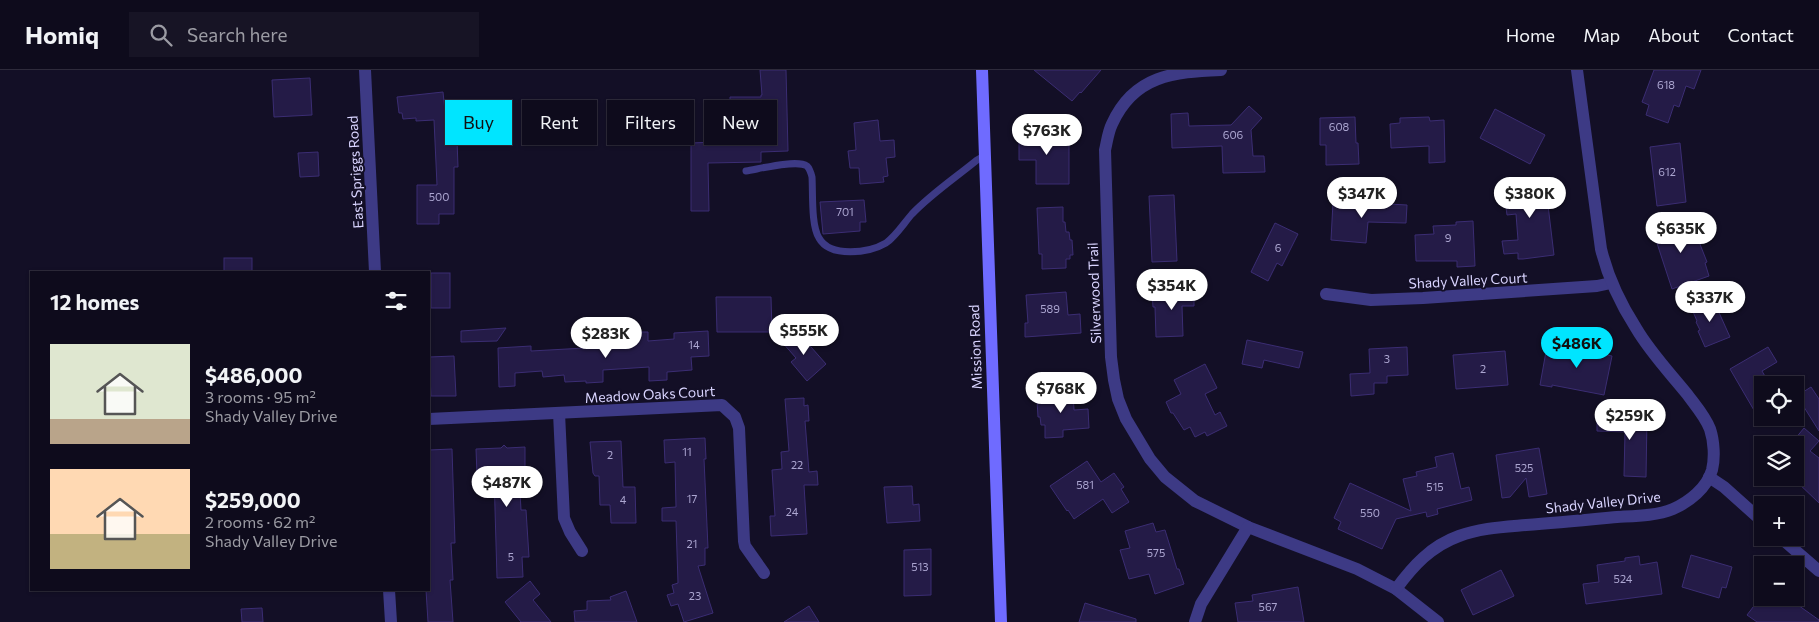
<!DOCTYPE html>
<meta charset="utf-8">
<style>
:root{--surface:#0e0b1c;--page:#171425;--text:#f1f3f6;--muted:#9b9ba3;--line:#2e2b3b;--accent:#00e5ff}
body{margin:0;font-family:Commissioner,sans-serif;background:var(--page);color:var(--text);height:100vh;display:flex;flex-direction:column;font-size:19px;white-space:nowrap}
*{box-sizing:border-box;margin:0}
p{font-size:16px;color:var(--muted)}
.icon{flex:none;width:28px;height:28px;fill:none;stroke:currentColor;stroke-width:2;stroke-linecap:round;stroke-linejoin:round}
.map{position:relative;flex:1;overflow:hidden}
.sheet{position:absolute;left:30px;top:201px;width:400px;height:320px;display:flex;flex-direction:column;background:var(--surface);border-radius:0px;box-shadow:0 1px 4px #0004,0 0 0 1px var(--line)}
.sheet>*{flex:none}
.top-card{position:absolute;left:445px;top:30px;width:475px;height:45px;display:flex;gap:10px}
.controls{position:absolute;left:1754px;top:306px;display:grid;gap:10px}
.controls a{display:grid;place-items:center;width:50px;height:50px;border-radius:0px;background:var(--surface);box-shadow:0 1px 4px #0004,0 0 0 1px var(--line);font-size:25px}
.price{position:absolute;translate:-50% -42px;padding:0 11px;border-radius:18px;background:#fff;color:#222;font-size:16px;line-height:32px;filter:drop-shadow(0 1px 2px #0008)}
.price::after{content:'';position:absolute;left:50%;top:30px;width:15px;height:11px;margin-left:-8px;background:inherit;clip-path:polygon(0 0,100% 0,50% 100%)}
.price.on{background:var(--accent);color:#111}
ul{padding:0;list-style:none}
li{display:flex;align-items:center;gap:15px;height:125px;padding:0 20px}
li span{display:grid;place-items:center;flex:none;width:140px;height:100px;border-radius:0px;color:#555}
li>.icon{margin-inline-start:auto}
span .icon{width:60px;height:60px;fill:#fffc;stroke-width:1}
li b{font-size:21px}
h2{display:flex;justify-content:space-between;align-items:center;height:60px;padding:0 20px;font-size:21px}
.chip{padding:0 18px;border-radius:0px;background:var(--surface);box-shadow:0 1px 4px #0004,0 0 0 1px var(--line);font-size:18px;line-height:45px}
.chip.on{background:var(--accent);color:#111}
header{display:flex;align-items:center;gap:30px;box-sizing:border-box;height:70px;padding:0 25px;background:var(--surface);border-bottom:1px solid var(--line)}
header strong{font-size:24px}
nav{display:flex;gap:28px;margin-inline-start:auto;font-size:18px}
.search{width:350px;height:45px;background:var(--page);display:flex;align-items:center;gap:12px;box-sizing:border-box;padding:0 18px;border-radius:0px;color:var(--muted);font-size:19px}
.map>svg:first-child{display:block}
.building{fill:#241b47;stroke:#3b2d73}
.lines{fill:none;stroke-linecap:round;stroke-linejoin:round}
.lane{stroke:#3d3a85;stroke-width:7}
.street{stroke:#3d3a85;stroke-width:12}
.secondary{stroke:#6f6bff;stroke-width:12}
.labels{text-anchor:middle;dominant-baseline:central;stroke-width:4;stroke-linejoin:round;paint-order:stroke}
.number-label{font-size:11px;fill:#aca6d1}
.street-label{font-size:14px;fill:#d9d4ff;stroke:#130f26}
</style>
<header>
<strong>Homiq</strong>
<div class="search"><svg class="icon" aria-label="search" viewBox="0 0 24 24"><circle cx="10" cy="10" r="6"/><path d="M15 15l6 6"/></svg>Search here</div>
<nav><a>Home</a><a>Map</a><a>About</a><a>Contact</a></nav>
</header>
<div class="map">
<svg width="1819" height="552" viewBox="0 0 1819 552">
<rect width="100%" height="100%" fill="#130f26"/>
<g class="building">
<polygon points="760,0 786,0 788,81 761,82 761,92 708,93 709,141 691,141 691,73 717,72 717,34 730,34 730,27 761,27 761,25 762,25"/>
<polygon points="1034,0 1101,0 1081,23 1080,22 1072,31"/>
<polygon points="1654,0 1701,0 1694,19 1686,16 1679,37 1674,35 1668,53 1646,45 1649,35 1642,32"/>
<polygon points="310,8 312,45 274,47 272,10"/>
<polygon points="443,22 448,70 457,70 458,97 454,97 454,144 439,144 439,154 417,154 417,115 437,115 434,50 416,51 416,48 403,49 402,43 399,43 397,27"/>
<polygon points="1249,36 1262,48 1251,60 1253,86 1264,86 1265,102 1223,103 1222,76 1172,78 1171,44 1188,43 1189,56 1231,55"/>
<polygon points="1495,39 1545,65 1530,94 1480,68"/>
<polygon points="1355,47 1356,73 1358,73 1359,94 1326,95 1326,75 1320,75 1320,48"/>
<polygon points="1429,47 1430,51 1444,50 1445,92 1429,93 1429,76 1391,78 1390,54 1400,53 1400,48"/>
<polygon points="878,50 880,71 894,70 895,87 886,88 888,106 883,107 884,112 860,114 859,98 850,98 848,81 856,80 854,53"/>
<polygon points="1019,62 1069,63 1069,114 1036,114 1036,90 1019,90"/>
<polygon points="1680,73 1686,132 1657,136 1650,77"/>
<polygon points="318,82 319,106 300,107 298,83"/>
<polygon points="1548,109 1550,127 1547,127 1554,185 1523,189 1518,189 1518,183 1504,184 1502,171 1518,170 1516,144 1507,145 1503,114"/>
<polygon points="1174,125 1177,191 1152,192 1149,126"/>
<polygon points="864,130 866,152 860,152 860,161 823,164 820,132"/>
<polygon points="1333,132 1388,136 1388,134 1407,135 1406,153 1368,152 1366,173 1331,170"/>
<polygon points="1063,137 1063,152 1065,152 1066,162 1069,162 1070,170 1072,170 1073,185 1070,185 1070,189 1066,189 1066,198 1042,199 1042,184 1039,184 1037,138"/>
<polygon points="1690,149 1707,192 1705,193 1709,206 1672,219 1653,161"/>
<polygon points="1473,151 1475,196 1457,197 1457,191 1416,191 1415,165 1434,164 1433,156 1456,155 1456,152"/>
<polygon points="1275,153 1298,164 1282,196 1277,193 1268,211 1251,202"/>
<rect x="224" y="188" width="28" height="14"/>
<rect x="431" y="203" width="19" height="35"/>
<polygon points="1194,217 1194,236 1182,236 1183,266 1156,267 1155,237 1153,237 1152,223 1173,221 1173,218"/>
<polygon points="1066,222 1068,245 1080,244 1081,263 1025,267 1025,253 1028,253 1026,225"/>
<polygon points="716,227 771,227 772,262 717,262"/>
<polygon points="1712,227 1730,267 1705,277 1698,261 1700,260 1696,252 1697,251 1691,237"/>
<polygon points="506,258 497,271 461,272 461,261"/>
<polygon points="796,260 826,294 807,311 791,292 796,288 782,272"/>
<polygon points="708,261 709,286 691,287 692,300 667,302 667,310 649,311 649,297 603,300 603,312 586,313 586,311 565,312 564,305 543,307 542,301 515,303 515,316 499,317 498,278 531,276 531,281 585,278 584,274 629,273 628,271 637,271 636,262 648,262 648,271 674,269 674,263"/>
<polygon points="1247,270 1303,282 1299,298 1264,290 1262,298 1242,294"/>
<polygon points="1580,273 1599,277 1598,283 1612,286 1604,325 1552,315 1552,317 1540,315 1547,276 1578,283"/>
<polygon points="1407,277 1408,305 1387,306 1387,313 1374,313 1374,324 1351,326 1350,304 1370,303 1369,279"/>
<polygon points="1768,277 1777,292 1762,301 1770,315 1762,315 1762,354 1730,299"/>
<polygon points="1505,281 1508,315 1456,319 1453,285"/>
<polygon points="454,286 456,326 431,326 429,287"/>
<polygon points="1205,294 1217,318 1205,324 1215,345 1220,342 1227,356 1207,366 1205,362 1195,367 1190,357 1184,360 1173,343 1171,343 1166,332 1181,324 1174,310"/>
<polygon points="1811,317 1819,329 1819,361 1797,326"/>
<polygon points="1070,320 1070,323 1073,323 1074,340 1088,339 1089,358 1063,360 1063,367 1045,368 1045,355 1041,355 1040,347 1038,347 1037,330 1044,329 1044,321"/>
<polygon points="804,328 804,336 808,335 809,351 805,351 809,402 817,401 818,415 804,415 807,464 771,466 770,446 775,446 772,400 782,399 781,382 789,381 785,329"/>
<polygon points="1597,346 1647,348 1646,407 1624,406 1625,362 1597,361"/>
<polygon points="1804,358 1819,371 1810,381 1819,388 1819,433 1795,410 1795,369"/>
<polygon points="705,368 706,389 704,389 708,478 705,478 705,495 698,496 713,543 684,552 678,534 671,536 667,525 674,523 672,515 678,513 676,451 662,451 662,438 676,437 675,392 665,393 664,370"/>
<polygon points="621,371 623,417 635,417 636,453 611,453 610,435 600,435 599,406 595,406 593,403 590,372"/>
<polygon points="504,375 507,378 525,377 525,398 511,398 512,422 520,422 521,440 526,440 529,487 522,487 523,507 497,508 494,404 477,405 476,379 501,378"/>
<polygon points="1539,378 1547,424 1529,427 1526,408 1510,427 1502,428 1496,385"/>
<polygon points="452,379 455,473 451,473 453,510 450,510 453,552 428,552 426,520 429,520 429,380"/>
<polygon points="1453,383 1461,419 1469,417 1472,430 1437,439 1438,444 1427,447 1426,442 1396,449 1382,479 1338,459 1341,452 1334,448 1350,413 1411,441 1403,409 1417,406 1416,402 1437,397 1435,387"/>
<polygon points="1087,391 1101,412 1114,403 1124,417 1121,419 1129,432 1112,443 1103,429 1074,449 1068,440 1067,441 1050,416"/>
<polygon points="912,416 913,435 919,434 920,451 887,453 884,417"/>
<polygon points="1153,453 1156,462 1165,460 1177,499 1179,499 1184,514 1155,524 1149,504 1129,509 1120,480 1130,478 1125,461"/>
<polygon points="931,479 931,525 904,526 904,480"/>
<polygon points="1691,485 1732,497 1726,518 1722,517 1719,528 1682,517"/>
<polygon points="1639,486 1640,495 1657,492 1662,524 1586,534 1583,514 1599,512 1597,495 1625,491 1625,488"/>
<polygon points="1501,500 1514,526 1473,545 1461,520"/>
<polygon points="530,511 540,524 533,530 551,552 521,552 505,532"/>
<polygon points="1298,517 1304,552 1238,552 1235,533 1253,531 1252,525"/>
<polygon points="626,521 637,552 575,552 574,541 587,540 587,531 611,530 610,527"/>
<polygon points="1760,528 1788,528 1819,550 1819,552 1757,552 1747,545"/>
<polygon points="1085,533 1136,549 1136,552 1079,552"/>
<polygon points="809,536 819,552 784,552"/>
<polygon points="262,538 263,552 242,552 241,539"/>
</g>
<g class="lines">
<path class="lane" d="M746 101C759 99 797 89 807 96 810 99 811 103 812 107 813 124 811 155 819 168 830 188 869 183 886 173 896 166 904 153 912 144 931 124 955 108 977 90L984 86"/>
<g class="street">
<polyline points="365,0 375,202"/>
<path d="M1221 0C1174 2 1134 5 1112 54 1108 62 1107 72 1105 80L1111 287 1114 310 1118 329 1126 349 1150 389 1165 407 1195 431 1248 457 1357 499 1396 519 1438 552"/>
<polyline points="1326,224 1371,230 1423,228 1597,216 1611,213"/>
<polyline points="559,343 564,448 570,462 582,481"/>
<polyline points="429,349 722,335 735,347 739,358 744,471 745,476 764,503"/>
<polyline points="1709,407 1724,417 1762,451"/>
<polyline points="1781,468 1819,501"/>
<path d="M1396 519C1413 496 1431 476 1459 466 1480 458 1503 457 1526 455 1556 453 1586 450 1617 447 1634 446 1656 446 1673 439 1689 432 1707 418 1712 400 1715 388 1714 371 1710 359 1705 346 1695 335 1687 324 1670 303 1650 282 1636 258 1620 233 1608 208 1601 179L1577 0"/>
<polyline points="389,520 391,552"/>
<polyline points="1195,552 1201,534 1248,457"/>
</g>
<polyline class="secondary" points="982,0 1001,552"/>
</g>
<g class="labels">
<g class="number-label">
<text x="1666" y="14">618</text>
<text x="1339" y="56">608</text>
<text x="1233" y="64">606</text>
<text x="1667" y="101">612</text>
<text x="439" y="126">500</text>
<text x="845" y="141">701</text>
<text x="1448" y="167">9</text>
<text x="1278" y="177">6</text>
<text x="1050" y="238">589</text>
<text x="694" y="274">14</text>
<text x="1387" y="288">3</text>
<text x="1483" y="298">2</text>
<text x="687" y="381">11</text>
<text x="610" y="384">2</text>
<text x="797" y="394">22</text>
<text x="1524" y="397">525</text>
<text x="1085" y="414">581</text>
<text x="1435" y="416">515</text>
<text x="692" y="428">17</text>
<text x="623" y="429">4</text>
<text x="792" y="441">24</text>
<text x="1370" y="442">550</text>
<text x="692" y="473">21</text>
<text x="1156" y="482">575</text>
<text x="511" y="486">5</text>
<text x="920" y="496">513</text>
<text x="1623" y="508">524</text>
<text x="695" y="525">23</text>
<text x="1268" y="536">567</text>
</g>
<g class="street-label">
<text transform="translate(355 102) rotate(-93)">East Spriggs Road</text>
<text transform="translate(1468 210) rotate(-3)">Shady Valley Court</text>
<text transform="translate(1094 223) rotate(-92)">Silverwood Trail</text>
<text transform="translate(975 277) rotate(-92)">Mission Road</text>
<text transform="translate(650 324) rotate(-3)">Meadow Oaks Court</text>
<text transform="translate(1603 432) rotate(-6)">Shady Valley Drive</text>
</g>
</g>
</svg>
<div class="controls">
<a><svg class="icon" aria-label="locate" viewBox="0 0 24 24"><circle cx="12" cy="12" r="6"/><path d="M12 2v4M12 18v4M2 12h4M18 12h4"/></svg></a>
<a><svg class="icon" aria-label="layers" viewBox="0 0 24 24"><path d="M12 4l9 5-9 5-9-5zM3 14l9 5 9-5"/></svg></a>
<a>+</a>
<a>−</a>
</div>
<b class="price" style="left:1047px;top:86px">$763K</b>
<b class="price" style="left:1362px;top:149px">$347K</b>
<b class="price" style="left:1530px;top:149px">$380K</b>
<b class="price" style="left:1681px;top:184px">$635K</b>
<b class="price" style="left:1172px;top:241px">$354K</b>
<b class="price" style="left:1710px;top:253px">$337K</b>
<b class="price" style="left:804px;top:286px">$555K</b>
<b class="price" style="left:606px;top:289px">$283K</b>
<b class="price on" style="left:1577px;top:299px">$486K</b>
<b class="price" style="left:1061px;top:344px">$768K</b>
<b class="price" style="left:1630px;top:371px">$259K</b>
<b class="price" style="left:507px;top:438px">$487K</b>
<div class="top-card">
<a class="chip on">Buy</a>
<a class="chip">Rent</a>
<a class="chip">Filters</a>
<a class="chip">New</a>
</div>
<section class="sheet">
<h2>12 homes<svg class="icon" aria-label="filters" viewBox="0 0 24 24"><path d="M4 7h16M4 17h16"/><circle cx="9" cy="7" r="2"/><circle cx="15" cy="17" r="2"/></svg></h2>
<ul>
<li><span style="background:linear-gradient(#dfe7d0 75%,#b9a48a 0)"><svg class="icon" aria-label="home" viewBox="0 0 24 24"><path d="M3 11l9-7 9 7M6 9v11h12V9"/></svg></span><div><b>$486,000</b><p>3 rooms · 95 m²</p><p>Shady Valley Drive</p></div></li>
<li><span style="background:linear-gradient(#ffd9b3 65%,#c2b280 0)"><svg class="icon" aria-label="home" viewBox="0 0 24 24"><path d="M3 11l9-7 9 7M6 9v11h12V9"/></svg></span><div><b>$259,000</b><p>2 rooms · 62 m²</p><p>Shady Valley Drive</p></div></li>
</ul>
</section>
</div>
